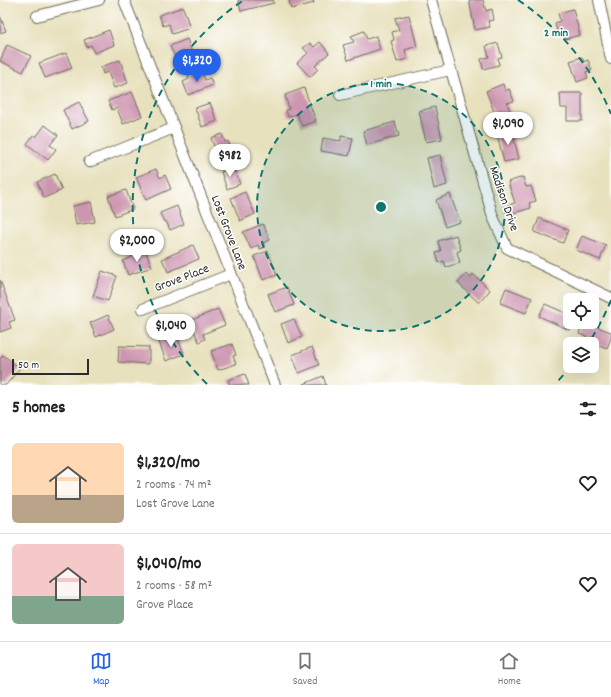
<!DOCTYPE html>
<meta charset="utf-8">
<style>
:root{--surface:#fff;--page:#f6f6f6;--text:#222;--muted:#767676;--line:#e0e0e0;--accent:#2563eb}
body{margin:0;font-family:Dekko,sans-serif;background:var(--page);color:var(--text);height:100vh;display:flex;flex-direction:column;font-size:15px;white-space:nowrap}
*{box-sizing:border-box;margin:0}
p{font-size:13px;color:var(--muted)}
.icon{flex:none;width:22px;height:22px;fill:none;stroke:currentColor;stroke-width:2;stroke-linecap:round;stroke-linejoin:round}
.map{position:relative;height:385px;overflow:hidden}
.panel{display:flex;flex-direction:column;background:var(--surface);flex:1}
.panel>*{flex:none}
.tools{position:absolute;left:563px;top:293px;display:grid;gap:8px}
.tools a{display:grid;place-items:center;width:36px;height:36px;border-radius:6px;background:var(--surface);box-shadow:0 4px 16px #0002;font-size:20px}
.scale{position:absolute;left:12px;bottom:10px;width:77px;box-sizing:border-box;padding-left:4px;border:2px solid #2b2b2b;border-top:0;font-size:11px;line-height:14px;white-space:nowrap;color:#2b2b2b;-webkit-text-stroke:3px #fff;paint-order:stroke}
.price{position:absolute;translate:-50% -34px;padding:0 9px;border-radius:14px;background:#fff;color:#222;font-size:13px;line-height:26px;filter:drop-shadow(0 1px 2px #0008)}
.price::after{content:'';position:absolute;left:50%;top:24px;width:12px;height:9px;margin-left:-6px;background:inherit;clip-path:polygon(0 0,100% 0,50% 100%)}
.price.active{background:var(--accent);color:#fff}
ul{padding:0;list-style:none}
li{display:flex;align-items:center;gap:12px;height:100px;padding:0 12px}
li+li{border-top:1px solid var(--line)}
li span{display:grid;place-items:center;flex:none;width:112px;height:80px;border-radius:6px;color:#555}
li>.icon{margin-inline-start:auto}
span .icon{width:48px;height:48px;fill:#fffc;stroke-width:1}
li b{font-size:17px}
h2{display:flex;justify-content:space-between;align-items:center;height:48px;padding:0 12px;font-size:17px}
.tab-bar{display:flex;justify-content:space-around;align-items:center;height:56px;border-top:1px solid var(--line);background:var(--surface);font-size:11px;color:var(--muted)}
.tab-bar a{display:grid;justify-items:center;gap:2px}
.tab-bar .active{color:var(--accent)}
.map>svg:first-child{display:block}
.building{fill:#cd96b0}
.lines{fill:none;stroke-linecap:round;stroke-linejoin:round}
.street-casing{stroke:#6d6b5e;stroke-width:12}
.street{stroke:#fff;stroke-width:10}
.ring{fill:none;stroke:#0f766e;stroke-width:2;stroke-dasharray:7 5}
.labels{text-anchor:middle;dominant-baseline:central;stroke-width:3;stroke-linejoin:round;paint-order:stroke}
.street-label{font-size:13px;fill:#2b2b2b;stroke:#fff}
.centre{fill:#0f766e;stroke:#fff;stroke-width:2}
.ring-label{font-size:12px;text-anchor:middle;font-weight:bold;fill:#0f766e;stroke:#fff;stroke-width:3;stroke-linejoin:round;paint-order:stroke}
</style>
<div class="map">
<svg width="611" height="385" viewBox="0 0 611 385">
<rect width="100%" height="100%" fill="#fff"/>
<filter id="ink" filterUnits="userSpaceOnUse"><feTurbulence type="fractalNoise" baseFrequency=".025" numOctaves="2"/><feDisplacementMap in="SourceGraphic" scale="8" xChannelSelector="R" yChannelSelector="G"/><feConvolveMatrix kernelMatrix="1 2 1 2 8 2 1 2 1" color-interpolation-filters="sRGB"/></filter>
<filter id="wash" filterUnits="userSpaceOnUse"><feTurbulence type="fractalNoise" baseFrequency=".012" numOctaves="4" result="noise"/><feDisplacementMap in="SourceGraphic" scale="16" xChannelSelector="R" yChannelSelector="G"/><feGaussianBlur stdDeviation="0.9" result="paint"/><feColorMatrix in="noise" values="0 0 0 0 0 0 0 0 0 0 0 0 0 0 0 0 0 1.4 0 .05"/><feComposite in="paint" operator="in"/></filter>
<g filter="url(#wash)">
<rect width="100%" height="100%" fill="#e8e1bd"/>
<g id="blocks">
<g class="building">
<polygon points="238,0 273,0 274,3 241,11"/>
<polygon points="289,0 313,0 314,3 291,9"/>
<polygon points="469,0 483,0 486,11 492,9 494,20 488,21 490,27 475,30"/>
<polygon points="183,7 190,28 172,34 169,24 163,26 159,15"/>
<polygon points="573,9 580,35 565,39 562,30 557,31 555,23 560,21 558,13"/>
<polygon points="409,15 417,46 405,50 407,59 397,62 391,41 394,40 392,32 399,30 395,18"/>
<polygon points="0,16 6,31 0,33"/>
<polygon points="109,30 114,45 94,53 91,45 87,47 84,40"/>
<polygon points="364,31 367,39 376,36 380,49 348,60 343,45 354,42 351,36"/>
<polygon points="187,39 194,58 178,64 170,46"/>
<polygon points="320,42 329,53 315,66 318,69 310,77 297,63 308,53 303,48 310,43 314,47"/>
<polygon points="498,43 502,57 498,58 499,65 483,69 481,59 489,57 486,46"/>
<polygon points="7,45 31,56 23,72 0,61"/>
<polygon points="66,53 72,68 45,78 39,63"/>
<polygon points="582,57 584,62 588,60 592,70 586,72 588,78 577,82 570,61"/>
<polygon points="120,60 128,83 114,88 108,72 103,74 101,67"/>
<polygon points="201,70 205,80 210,78 213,85 188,95 183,82 189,79 188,75"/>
<polygon points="503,84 505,91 509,89 514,101 507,103 511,114 497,119 486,91"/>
<polygon points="304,88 316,121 302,126 297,114 288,117 286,110 289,109 285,95"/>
<polygon points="132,92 142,116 123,124 117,108 112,110 108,101"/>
<polygon points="560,93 582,93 582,121 567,121 567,108 561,108"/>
<polygon points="79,102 89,121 72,129 63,110"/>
<polygon points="210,103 217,121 202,127 195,108"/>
<polygon points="435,107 442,139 426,142 419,111"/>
<polygon points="395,122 399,136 367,145 363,131"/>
<polygon points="45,125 58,135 50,145 56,149 48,160 27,144 33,135 36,137"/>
<polygon points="512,130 519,159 504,162 497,134"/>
<polygon points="222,134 225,142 228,141 232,151 218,156 211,138"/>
<polygon points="341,136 353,138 349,156 321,151 323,138 341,141"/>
<polygon points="440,155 447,185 434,189 427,158"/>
<polygon points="233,167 240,184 227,189 221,172"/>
<polygon points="156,169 160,178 165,175 171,189 146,200 136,177"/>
<polygon points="55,174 62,190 44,198 37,182"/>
<polygon points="523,177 526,187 531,186 536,201 529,203 531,208 510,214 508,205 515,203 508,182"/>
<polygon points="126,190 133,209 115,216 108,196"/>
<polygon points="245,192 255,214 240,221 231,198"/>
<polygon points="450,194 460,222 445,227 436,200"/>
<polygon points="91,202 95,222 76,225 73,206"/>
<polygon points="177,206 184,224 170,230 166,221 164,222 160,213"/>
<polygon points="539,218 568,230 563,243 534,232"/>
<polygon points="263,224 270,240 263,243 265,247 260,249 258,245 251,249 243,232"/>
<polygon points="456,235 461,250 457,252 460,263 446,267 444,261 439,263 436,253 441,251 438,241"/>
<polygon points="582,236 606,245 600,260 576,250"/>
<polygon points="193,245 199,259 168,272 162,259"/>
<polygon points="145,250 152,267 128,275 123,261 132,257 131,255"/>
<polygon points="268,251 277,275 263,280 254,256"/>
<polygon points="102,271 117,276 108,301 93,296"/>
<polygon points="466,274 470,278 473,274 490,290 479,303 458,283"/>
<polygon points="0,280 15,320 9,322 11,328 0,332"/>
<polygon points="287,287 294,305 275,312 268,294"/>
<polygon points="506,288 532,298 526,313 500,303"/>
<polygon points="545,304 570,315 570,322 573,322 569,330 539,316"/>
<polygon points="218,309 225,325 203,334 205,339 199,342 190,321"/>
<polygon points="108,315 114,329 96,337 90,323"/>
<polygon points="294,319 302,337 288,343 281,324"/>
<polygon points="583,322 611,332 611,338 607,348 590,342 592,339 579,334"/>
<polygon points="177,336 184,354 166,361 159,342"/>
<polygon points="232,344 236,355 233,356 236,364 218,370 211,351"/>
<polygon points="119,346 149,347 149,364 118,362"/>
<polygon points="312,347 319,365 299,373 292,355"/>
<polygon points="3,355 20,368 6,385 0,385 0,359"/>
<polygon points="245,374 249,385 230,385 228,380"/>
<polygon points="323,376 326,385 305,385 304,384"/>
</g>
</g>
</g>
<g filter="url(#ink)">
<use href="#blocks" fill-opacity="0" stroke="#6d6b5e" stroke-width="1"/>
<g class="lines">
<g class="street-casing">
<g id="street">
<polyline points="124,0 275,385"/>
<polyline points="431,0 493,217 507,248 611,298"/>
<polyline points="599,0 611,59"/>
<polyline points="37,16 99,0"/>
<polyline points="340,95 450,70"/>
<polyline points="89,162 174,128"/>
<polyline points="143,309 231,274"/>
</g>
</g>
<use href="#street" class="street"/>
</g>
</g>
<circle cx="381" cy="207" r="124" fill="#0f766e" fill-opacity=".12"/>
<g class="ring">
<circle cx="381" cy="207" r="124"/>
<path d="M611 300A248 248 0 0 1 588 344M571 366A248 248 0 0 1 555 384M207 384A248 248 0 0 1 244 0M518 0A248 248 0 0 1 611 114"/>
</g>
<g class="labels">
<g class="street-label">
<text transform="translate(503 199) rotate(71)">Madison Drive</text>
<text transform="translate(228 233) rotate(69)">Lost Grove Lane</text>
<text transform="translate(182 279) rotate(-21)">Grove Place</text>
</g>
</g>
<circle cx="381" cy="207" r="6" class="centre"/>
<g class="ring-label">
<text x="556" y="36">2 min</text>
<text x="381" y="87">1 min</text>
</g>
</svg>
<div class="tools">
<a><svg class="icon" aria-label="locate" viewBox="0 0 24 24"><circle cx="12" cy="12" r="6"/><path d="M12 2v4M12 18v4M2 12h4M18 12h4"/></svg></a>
<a><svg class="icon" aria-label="layers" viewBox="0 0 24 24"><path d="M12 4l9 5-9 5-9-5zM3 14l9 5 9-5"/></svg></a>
</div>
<div class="scale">50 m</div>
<b class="price active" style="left:197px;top:83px">$1,320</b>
<b class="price" style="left:508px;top:146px">$1,090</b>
<b class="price" style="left:230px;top:178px">$982</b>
<b class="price" style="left:137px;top:263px">$2,000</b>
<b class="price" style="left:171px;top:348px">$1,040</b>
</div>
<section class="panel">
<h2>5 homes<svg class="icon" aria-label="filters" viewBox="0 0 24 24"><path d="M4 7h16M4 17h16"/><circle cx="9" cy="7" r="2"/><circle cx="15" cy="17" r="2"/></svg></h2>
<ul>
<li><span style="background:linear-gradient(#ffd9b3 65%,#b9a48a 0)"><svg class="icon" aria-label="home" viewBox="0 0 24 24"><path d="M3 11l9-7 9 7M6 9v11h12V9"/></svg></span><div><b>$1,320/mo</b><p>2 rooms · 74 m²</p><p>Lost Grove Lane</p></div><svg class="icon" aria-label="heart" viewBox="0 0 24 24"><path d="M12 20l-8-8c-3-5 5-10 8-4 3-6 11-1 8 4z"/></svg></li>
<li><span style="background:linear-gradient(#f6c9c9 65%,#7fa58c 0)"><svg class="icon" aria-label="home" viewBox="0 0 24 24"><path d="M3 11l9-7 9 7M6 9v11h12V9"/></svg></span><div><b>$1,040/mo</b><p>2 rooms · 58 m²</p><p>Grove Place</p></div><svg class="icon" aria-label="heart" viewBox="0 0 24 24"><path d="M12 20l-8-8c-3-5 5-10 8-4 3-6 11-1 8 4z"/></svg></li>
</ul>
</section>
<nav class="tab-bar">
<a class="active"><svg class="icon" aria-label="map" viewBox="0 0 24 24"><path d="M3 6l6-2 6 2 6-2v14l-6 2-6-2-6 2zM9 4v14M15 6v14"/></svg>Map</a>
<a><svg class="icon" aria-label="saved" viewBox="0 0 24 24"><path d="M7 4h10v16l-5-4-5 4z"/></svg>Saved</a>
<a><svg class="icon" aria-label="home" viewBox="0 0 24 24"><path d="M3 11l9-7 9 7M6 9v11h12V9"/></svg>Home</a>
</nav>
